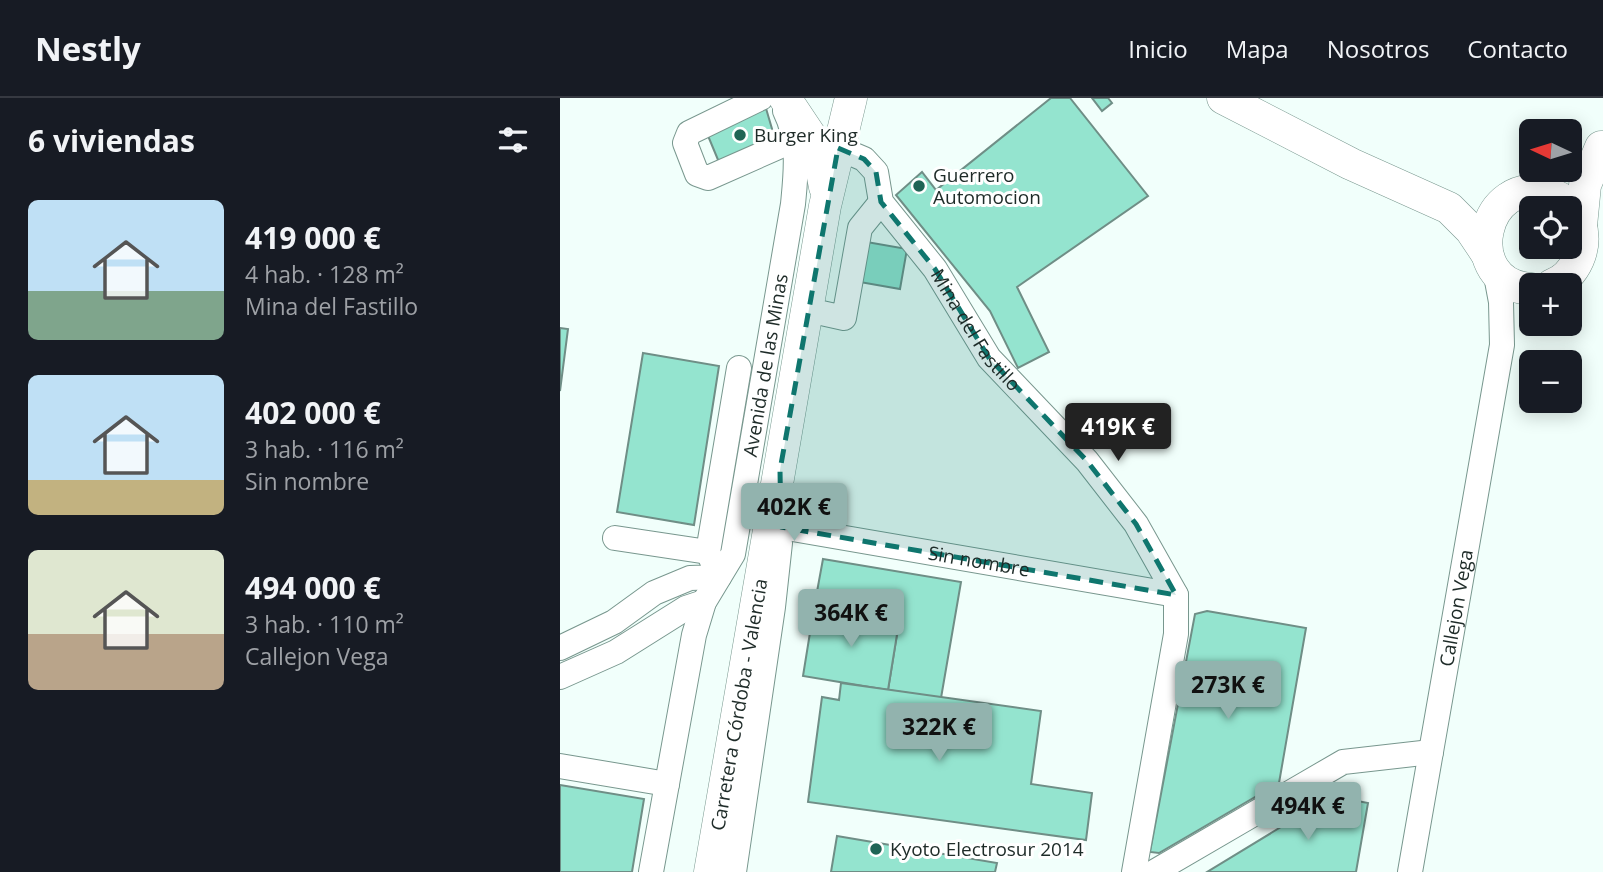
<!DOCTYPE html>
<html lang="es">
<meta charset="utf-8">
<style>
:root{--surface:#171b24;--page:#242831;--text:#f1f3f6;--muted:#9ea1a6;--line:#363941;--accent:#92b3ae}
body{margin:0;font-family:"Open Sans",sans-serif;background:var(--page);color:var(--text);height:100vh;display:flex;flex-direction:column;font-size:26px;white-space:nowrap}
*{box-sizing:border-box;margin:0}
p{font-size:23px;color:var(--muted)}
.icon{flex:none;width:38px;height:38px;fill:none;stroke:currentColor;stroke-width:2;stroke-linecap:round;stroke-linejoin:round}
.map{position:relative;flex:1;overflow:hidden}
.sheet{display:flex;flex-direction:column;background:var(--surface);width:560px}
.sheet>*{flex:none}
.needle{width:46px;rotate:274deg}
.controls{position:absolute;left:959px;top:21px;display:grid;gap:14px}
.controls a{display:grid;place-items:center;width:63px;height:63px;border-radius:10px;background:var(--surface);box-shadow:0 4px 18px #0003;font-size:35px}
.price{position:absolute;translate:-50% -60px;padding:0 16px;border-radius:7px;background:var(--accent);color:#111;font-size:23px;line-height:46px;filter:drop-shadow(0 2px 4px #0008)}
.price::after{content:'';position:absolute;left:50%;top:42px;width:21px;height:16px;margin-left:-10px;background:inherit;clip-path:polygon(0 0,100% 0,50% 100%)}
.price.active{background:#222;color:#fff}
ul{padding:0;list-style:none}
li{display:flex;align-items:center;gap:21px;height:175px;padding:0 28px}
li span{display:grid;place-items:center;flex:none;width:196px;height:140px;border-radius:10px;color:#555}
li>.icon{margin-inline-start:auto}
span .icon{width:84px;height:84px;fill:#fffc;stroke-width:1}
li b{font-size:30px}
h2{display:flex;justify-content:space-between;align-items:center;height:84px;padding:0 28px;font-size:30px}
header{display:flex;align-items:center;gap:42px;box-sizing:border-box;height:98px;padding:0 35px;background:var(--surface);border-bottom:2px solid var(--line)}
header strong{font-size:33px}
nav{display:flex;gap:38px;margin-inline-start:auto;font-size:24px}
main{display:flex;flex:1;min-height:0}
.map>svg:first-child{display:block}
.building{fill:#94e4cf;stroke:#6f8e86;stroke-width:2}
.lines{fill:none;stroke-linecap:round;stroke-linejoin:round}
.minor-casing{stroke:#78978e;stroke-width:26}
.major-casing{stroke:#78978e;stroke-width:33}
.minor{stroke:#fff;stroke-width:24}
.major{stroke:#fff;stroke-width:32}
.marked{fill:#0f766e;fill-opacity:0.2;stroke:#0f766e;stroke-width:5;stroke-dasharray:14 9;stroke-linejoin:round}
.poi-dot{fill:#1f6455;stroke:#fff;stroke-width:2.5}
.labels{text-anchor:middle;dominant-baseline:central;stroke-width:6;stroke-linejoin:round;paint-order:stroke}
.poi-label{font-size:19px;fill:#1e2b28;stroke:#fff;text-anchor:start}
.street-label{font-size:19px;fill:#1e2b28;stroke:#fff}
</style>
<header>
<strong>Nestly</strong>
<nav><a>Inicio</a><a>Mapa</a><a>Nosotros</a><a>Contacto</a></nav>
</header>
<main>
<section class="sheet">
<h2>6 viviendas<svg class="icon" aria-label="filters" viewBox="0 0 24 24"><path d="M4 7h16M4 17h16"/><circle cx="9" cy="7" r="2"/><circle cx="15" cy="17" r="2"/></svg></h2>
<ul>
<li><span style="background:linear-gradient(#bfe0f5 65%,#7fa58c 0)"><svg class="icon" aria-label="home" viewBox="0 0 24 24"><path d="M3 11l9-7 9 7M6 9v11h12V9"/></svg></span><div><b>419 000 €</b><p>4 hab. · 128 m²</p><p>Mina del Fastillo</p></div></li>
<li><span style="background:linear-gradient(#bfe0f5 75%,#c2b280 0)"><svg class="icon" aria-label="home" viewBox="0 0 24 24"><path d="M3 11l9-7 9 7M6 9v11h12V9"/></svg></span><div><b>402 000 €</b><p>3 hab. · 116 m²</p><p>Sin nombre</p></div></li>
<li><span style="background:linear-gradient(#dfe7d0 60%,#b9a48a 0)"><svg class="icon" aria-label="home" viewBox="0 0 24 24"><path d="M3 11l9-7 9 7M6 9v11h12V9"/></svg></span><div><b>494 000 €</b><p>3 hab. · 110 m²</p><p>Callejon Vega</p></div></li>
</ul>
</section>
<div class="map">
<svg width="1043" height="774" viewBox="0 0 1043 774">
<rect width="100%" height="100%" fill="#f1fffb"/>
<g class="building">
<polygon points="491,0 510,0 588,98 457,189 489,254 458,270 430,213 336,97 362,74 376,92"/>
<polygon points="532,0 548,0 552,5 542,13"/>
<polygon points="205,7 215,41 161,69 146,33"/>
<polygon points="301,143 347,151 340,191 294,183"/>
<polygon points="0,230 8,231 0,293"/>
<polygon points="83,255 159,268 134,427 57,414"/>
<polygon points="263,461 401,484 381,600 328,592 339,524 254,510"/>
<polygon points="254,510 339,524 328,592 243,578"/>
<polygon points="647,513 746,530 719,685 599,755 590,754 635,516"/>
<polygon points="281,585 481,613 471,686 532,695 526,742 248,704 262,599 279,602"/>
<polygon points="0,687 84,701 72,774 0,774"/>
<polygon points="772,698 808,705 796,774 647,774"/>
<polygon points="277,738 437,765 435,774 271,774"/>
</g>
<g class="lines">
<g class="minor-casing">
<g id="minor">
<polyline points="201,0 129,35 125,45 137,76 148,80 234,42"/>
<path id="s1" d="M278 50 304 61 316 74 321 104 375 171 429 260 527 363 576 426 616 497V536L574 774"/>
<polyline points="248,212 284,220 300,130 321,104"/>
<path id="s2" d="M221 429 616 497"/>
<polyline points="55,440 148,454"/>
<polyline points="0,550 54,524 94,495 130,480 159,479 148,454 179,270"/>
<polyline points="0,579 56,554 126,510 144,504"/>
<polyline points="0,668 107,686"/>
<path id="s3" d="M91 774 134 537 144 504 173 456 233 106C236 75 240 43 225 13"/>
<polyline points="174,774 213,509 220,445"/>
<polyline points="594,774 783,664 871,654"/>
<path id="s4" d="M850 774 942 247 941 204 935 172"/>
</g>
</g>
<g class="major-casing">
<g id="major">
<polyline points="225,0 257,48 265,89"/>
<polyline points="663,0 791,66 889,110 911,132 927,156"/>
<polyline points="1021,128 1025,87 1041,49"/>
<path d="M971 191C898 186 922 73 990 96 1004 100 1015 111 1020 125 1028 149 1016 178 992 187"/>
<path id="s5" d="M150 774 265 108 291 0"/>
</g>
</g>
<use href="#minor" class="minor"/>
<use href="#major" class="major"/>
</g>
<path class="marked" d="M278 50 304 61 316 74 321 104 375 171 429 260 527 363 576 426 616 497 221 429 220 372Z"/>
<g class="poi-dot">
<circle cx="180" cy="37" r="7"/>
<circle cx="359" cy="88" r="7"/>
<circle cx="316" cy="751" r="7"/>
</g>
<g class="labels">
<g class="poi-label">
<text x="194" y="37">Burger King</text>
<text x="373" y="77">Guerrero<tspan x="373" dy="22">Automocion</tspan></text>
<text x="330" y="751">Kyoto Electrosur 2014</text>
</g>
<g class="street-label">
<text stroke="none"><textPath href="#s1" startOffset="236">Mina del Fastillo</textPath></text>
<text stroke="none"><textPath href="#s3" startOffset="523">Avenida de las Minas</textPath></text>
<text stroke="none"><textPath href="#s2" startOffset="201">Sin nombre</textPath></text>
<text stroke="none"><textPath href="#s4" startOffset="268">Callejon Vega</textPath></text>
<text stroke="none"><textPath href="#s5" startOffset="170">Carretera Córdoba - Valencia</textPath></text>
</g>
</g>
</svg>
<div class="controls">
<a><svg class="needle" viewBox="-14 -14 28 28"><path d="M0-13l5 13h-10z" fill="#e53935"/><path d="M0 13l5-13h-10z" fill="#9ea1a6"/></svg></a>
<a><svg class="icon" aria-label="locate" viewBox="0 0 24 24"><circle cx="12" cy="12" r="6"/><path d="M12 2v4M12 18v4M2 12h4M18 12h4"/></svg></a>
<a>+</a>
<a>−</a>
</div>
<b class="price active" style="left:558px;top:365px">419K €</b>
<b class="price" style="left:234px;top:445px">402K €</b>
<b class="price" style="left:291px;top:551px">364K €</b>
<b class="price" style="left:668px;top:623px">273K €</b>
<b class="price" style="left:379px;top:665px">322K €</b>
<b class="price" style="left:748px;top:744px">494K €</b>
</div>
</main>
